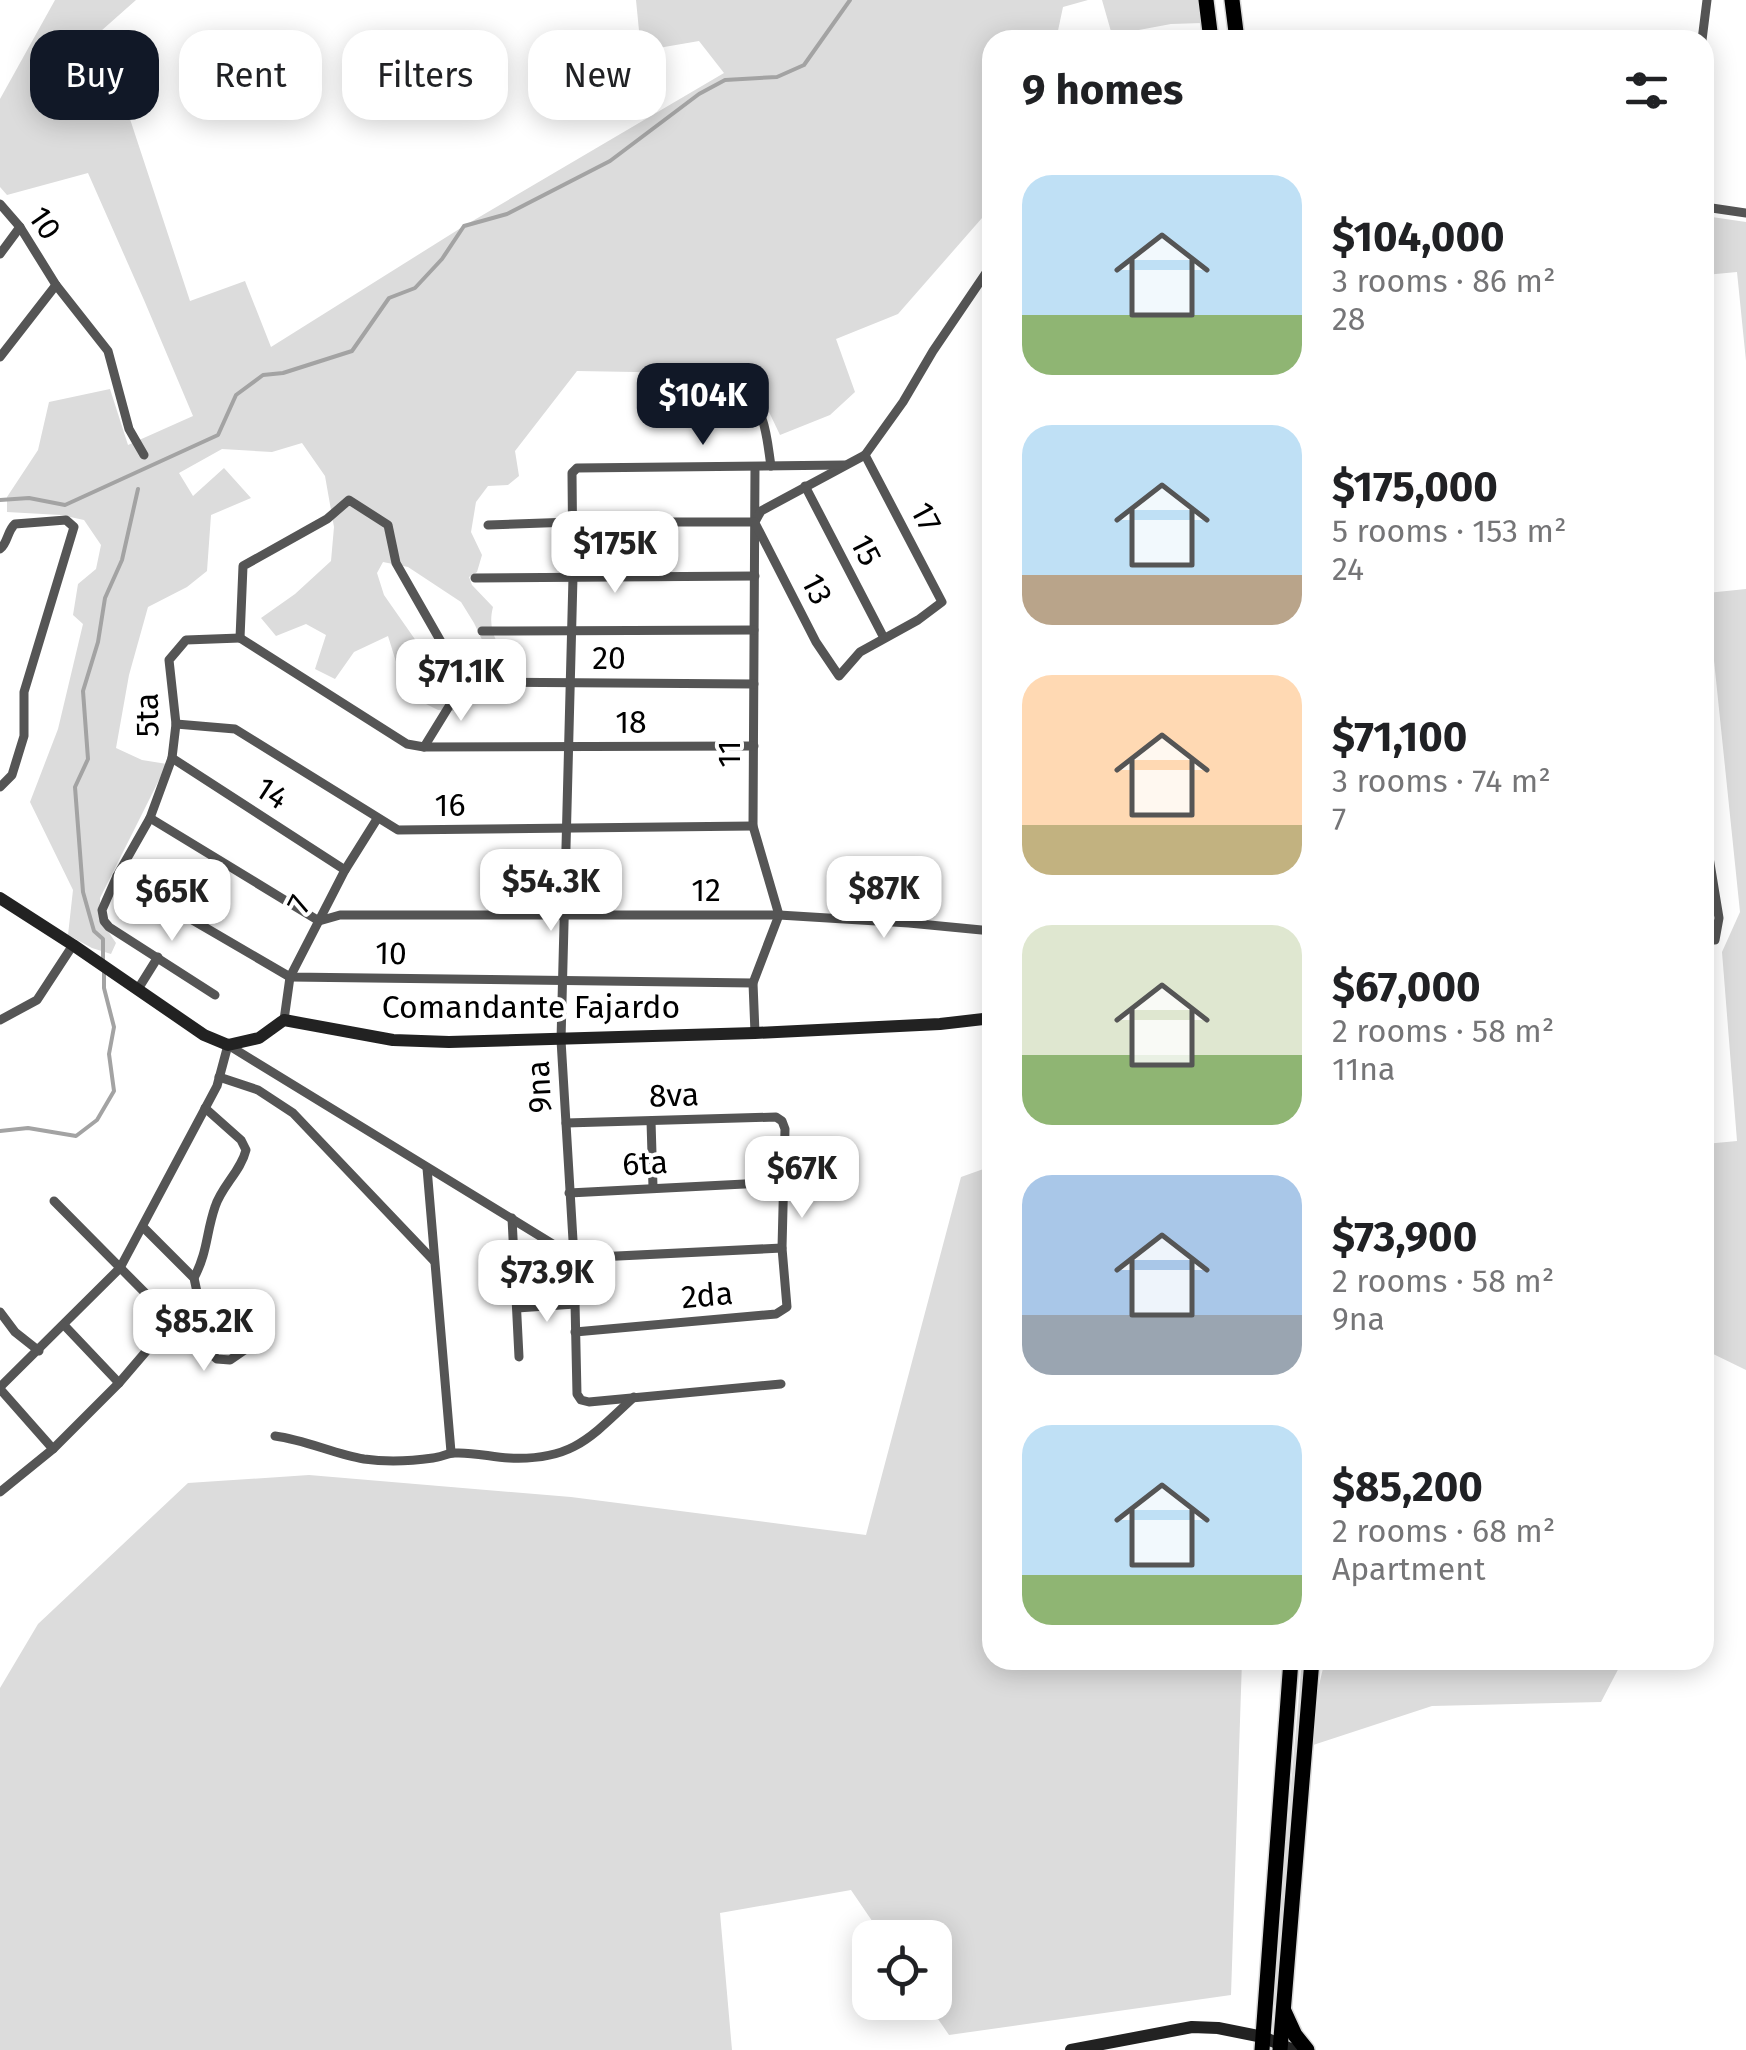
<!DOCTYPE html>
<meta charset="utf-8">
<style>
:root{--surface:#fff;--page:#f2f2f2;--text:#202124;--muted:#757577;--accent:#111827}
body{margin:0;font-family:"Fira Sans",sans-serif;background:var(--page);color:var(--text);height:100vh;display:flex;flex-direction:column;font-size:38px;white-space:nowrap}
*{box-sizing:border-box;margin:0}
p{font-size:32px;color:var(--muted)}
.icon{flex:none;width:55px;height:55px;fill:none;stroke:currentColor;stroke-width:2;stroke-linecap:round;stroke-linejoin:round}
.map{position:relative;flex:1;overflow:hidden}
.sheet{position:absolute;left:982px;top:30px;width:732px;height:1640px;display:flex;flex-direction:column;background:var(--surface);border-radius:30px;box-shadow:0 5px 25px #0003}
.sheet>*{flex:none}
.hud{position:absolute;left:30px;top:30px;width:802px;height:90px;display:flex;gap:20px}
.buttons{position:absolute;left:852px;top:1920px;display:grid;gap:20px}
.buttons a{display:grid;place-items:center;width:100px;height:100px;border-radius:20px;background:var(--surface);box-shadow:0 5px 25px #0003;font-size:50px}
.price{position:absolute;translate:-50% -85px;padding:0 22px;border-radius:20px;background:#fff;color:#222;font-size:32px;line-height:65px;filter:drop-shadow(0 2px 5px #0008)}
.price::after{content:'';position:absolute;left:50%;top:60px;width:30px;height:22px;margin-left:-15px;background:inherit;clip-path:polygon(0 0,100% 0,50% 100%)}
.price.current{background:var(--accent);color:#fff}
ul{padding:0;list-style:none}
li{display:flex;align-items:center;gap:30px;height:250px;padding:0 40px}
li span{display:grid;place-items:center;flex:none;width:280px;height:200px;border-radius:30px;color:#555}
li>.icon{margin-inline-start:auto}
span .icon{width:120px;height:120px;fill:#fffc;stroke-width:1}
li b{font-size:42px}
h2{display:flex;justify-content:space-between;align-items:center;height:120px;padding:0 40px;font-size:42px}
.chip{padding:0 35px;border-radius:30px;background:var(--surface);box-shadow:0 5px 25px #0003;font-size:35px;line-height:90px}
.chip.current{background:var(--accent);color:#fff}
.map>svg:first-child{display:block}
.green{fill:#dcdcdc}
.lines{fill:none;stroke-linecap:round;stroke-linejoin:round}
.stream{stroke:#a3a3a3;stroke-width:4}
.highway-casing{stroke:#dbdbdb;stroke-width:18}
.street{stroke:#555;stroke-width:9}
.secondary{stroke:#222;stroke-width:12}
.highway{stroke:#000;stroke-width:15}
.labels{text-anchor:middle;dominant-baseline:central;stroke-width:8;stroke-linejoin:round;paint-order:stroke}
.street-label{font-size:32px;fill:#000;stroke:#fff}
</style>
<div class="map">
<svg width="1746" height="2050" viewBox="0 0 1746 2050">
<rect width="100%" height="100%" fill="#fff"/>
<g class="green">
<path d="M55 0H136L101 31 190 301 245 281 271 347 464 226 724 73 699 41 641 51 636 0H1088L1063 7 1056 40H992V203L989 210 898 314 836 339 855 392 830 415 780 435 751 374 577 371 515 451 519 476 508 485 488 486 476 502 471 532 482 555 477 572 469 577 472 585 493 607C487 630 497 644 510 663L506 673H498L474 623 461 602 408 567 383 562 377 573 384 595 428 658 469 698 456 711 438 710 406 694 388 636 354 652 335 679 315 669 326 635 306 624 276 636 261 618 295 594 331 561 334 527 325 476 302 443 272 452 222 449 179 473 193 496 224 468 251 498 211 515 207 571 187 587 148 607 129 675 116 748 142 760 167 764 100 898 101 921 116 943 111 954 92 948 68 935 73 890 30 802 58 729 83 624 73 615 78 584 96 569 101 545 84 520 61 515 7 512V497L38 450 49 402 110 389 128 445 193 416 144 300 88 173 7 195 0 187V99Z"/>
<polygon points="1102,0 1198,0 1202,23 1171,24 1112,35"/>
<polygon points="1705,216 1746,222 1746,361 1737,272 1705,275"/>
<polygon points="1746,589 1746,1370 1705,1350 1705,1144 1737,1141 1722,952 1740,912 1707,593"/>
<polygon points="992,1166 992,1660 1242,1660 1231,1995 949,2035 927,2003 935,2002 935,1938 883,1937 851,1890 720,1913 732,2050 0,2050 0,1688 38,1624 188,1483 309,1475 571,1497 866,1535 961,1177"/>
<polygon points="1302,1660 1307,1660 1278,2002 1275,2006 1272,2002"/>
<polygon points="1325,1660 1623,1660 1601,1702 1432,1706 1304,1748"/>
</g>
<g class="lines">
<g class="stream">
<polyline points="0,500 29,498 65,505 218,435 236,395 263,375 283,373 352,351 389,298 415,288 442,259 464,226 507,214 610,161 699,94 725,80 777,77 804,65 850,0"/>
<polyline points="103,961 103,939 94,931 83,892 75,787 88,759 83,691 98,642 105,598 122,560 138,489"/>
<polyline points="0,1131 28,1128 76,1136 97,1120 114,1091 109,1054 114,1027 104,988 104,970"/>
</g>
<g class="highway-casing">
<g id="highway">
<polyline points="1206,0 1211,40"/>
<polyline points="1232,0 1237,40"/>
<polyline points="1284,2011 1295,2035 1307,2050"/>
<polyline points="1262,2050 1291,1660"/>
<polyline points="1280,2050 1312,1660"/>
</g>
</g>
<g class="street">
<polyline points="1702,40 1707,0"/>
<polyline points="0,204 20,227 56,285 108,351 129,429 144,455"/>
<polyline points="1705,207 1746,213"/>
<polyline points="0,254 20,227"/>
<polyline points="0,357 56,285"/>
<path d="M644 391 741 392C766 405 767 441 771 466"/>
<polyline points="755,467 753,826 779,915 753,983 755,1033"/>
<polyline points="805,486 884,638"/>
<polyline points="756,520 761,511 865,455 903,402 933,351 992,264"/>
<polyline points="488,525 572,522 755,522"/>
<polyline points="756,525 816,642 839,676 860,652 918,620 942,602 865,455"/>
<path d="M0 549C8 543 7 531 15 524L66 520 74 527 24 692V736L12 775 0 787"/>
<polyline points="475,578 755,576"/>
<polyline points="482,631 754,630"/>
<polyline points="240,638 407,744 424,747 754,746"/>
<polyline points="240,638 243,566 327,519 349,500 388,525 396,563 464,682"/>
<polyline points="464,682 754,684"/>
<polyline points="176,724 235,729 398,830 753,826"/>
<polyline points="424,747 464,682"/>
<polyline points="172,758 345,870"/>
<polyline points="150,818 319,921 340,915 779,915 909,923 992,931"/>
<polyline points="1705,833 1719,918 1715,940 1705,940"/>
<polyline points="117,876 290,977 753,983"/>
<polyline points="138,989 158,957"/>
<polyline points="215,995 109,927 104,921 102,910 117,876 150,818 172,758 176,724 169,660 186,640 240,638"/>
<polyline points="0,1020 37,1000 73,945"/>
<polyline points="284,1020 290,977 345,870 377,819"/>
<polyline points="219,1077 258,1090 293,1113 434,1261"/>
<polyline points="651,1121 653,1187"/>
<polyline points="566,1123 776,1117 782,1121 785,1129 782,1248 787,1307 776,1314 575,1332"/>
<polyline points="427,1168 451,1452"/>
<polyline points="569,1193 783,1182"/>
<polyline points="54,1201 173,1321 217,1359 230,1360 246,1349"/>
<polyline points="512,1218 519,1357"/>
<polyline points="515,1261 782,1248"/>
<path d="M194 1278C208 1251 206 1233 215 1207 221 1187 241 1171 246 1150L241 1140 205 1108"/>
<polyline points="517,1308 575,1304"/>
<polyline points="0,1312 15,1332 39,1351"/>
<polyline points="64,1325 119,1383"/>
<polyline points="781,1384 589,1402 581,1400 577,1394 574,1257 561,1040 573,577 572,473 577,468 844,465"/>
<polyline points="0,1387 120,1268 217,1086 228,1045 574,1257"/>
<polyline points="0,1389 53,1449"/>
<path d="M275 1436C306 1440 334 1454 364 1459 385 1462 412 1461 433 1458 441 1457 448 1453 455 1453 473 1452 491 1457 509 1458 572 1461 590 1438 634 1397"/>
<polyline points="0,1492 53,1449 119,1383 197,1292 194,1278 143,1227"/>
</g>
<g class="secondary">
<polyline points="0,898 73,945 204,1035 228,1045 259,1038 284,1020 393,1040 449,1042 755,1033 940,1024 992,1018"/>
<polyline points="1071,2050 1192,2027 1218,2028 1263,2037 1293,2050"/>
</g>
<use href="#highway" class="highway"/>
</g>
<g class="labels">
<g class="street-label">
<text transform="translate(45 223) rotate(55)">10</text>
<text transform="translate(926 517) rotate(62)">17</text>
<text transform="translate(866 550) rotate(63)">15</text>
<text transform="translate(817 589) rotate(63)">13</text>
<text x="609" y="658">20</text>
<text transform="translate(147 715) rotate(-91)">5ta</text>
<text x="631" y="722">18</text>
<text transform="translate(729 754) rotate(-90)">11</text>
<text transform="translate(272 793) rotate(33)">14</text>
<text x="450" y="805">16</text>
<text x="706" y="890">12</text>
<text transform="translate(299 904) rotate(-63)">7</text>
<text transform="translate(391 953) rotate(1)">10</text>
<text x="531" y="1007">Comandante Fajardo</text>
<text transform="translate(539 1087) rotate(-93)">9na</text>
<text transform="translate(674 1095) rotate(-2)">8va</text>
<text transform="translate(645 1163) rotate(-3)">6ta</text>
<text transform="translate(707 1295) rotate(-5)">2da</text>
</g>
</g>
</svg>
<div class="buttons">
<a><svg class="icon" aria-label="locate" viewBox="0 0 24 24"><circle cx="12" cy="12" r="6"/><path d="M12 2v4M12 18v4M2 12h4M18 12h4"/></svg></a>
</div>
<b class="price current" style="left:703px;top:448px">$104K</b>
<b class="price" style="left:615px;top:596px">$175K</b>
<b class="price" style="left:461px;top:724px">$71.1K</b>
<b class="price" style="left:551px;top:934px">$54.3K</b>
<b class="price" style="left:884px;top:941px">$87K</b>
<b class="price" style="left:172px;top:944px">$65K</b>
<b class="price" style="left:802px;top:1221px">$67K</b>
<b class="price" style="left:547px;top:1325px">$73.9K</b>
<b class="price" style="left:204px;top:1374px">$85.2K</b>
<div class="hud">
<a class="chip current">Buy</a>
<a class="chip">Rent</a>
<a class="chip">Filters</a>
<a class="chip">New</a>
</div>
<section class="sheet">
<h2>9 homes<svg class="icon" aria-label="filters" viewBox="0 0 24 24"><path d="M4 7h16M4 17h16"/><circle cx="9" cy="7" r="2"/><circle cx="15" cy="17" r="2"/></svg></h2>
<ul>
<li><span style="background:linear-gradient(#bfe0f5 70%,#8fb573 0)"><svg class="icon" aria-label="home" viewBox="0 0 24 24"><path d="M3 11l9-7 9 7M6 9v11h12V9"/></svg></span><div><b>$104,000</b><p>3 rooms · 86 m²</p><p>28</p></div></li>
<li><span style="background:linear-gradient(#bfe0f5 75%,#b9a48a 0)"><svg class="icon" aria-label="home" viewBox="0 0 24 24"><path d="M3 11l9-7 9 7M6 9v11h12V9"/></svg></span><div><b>$175,000</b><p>5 rooms · 153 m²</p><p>24</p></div></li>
<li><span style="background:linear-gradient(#ffd9b3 75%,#c2b280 0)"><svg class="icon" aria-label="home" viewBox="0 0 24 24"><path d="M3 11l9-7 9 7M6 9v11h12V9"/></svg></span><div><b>$71,100</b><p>3 rooms · 74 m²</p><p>7</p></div></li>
<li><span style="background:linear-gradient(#dfe7d0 65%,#8fb573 0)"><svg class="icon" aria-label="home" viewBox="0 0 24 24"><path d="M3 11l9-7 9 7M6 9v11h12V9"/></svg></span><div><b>$67,000</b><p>2 rooms · 58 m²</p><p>11na</p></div></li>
<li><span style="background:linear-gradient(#a9c7e8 70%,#9aa5b1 0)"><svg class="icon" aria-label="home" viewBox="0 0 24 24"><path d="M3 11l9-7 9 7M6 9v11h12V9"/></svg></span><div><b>$73,900</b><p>2 rooms · 58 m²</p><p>9na</p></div></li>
<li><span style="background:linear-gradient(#bfe0f5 75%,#8fb573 0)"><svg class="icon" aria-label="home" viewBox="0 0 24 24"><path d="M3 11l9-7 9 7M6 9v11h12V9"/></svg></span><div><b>$85,200</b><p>2 rooms · 68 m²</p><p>Apartment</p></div></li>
</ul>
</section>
</div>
